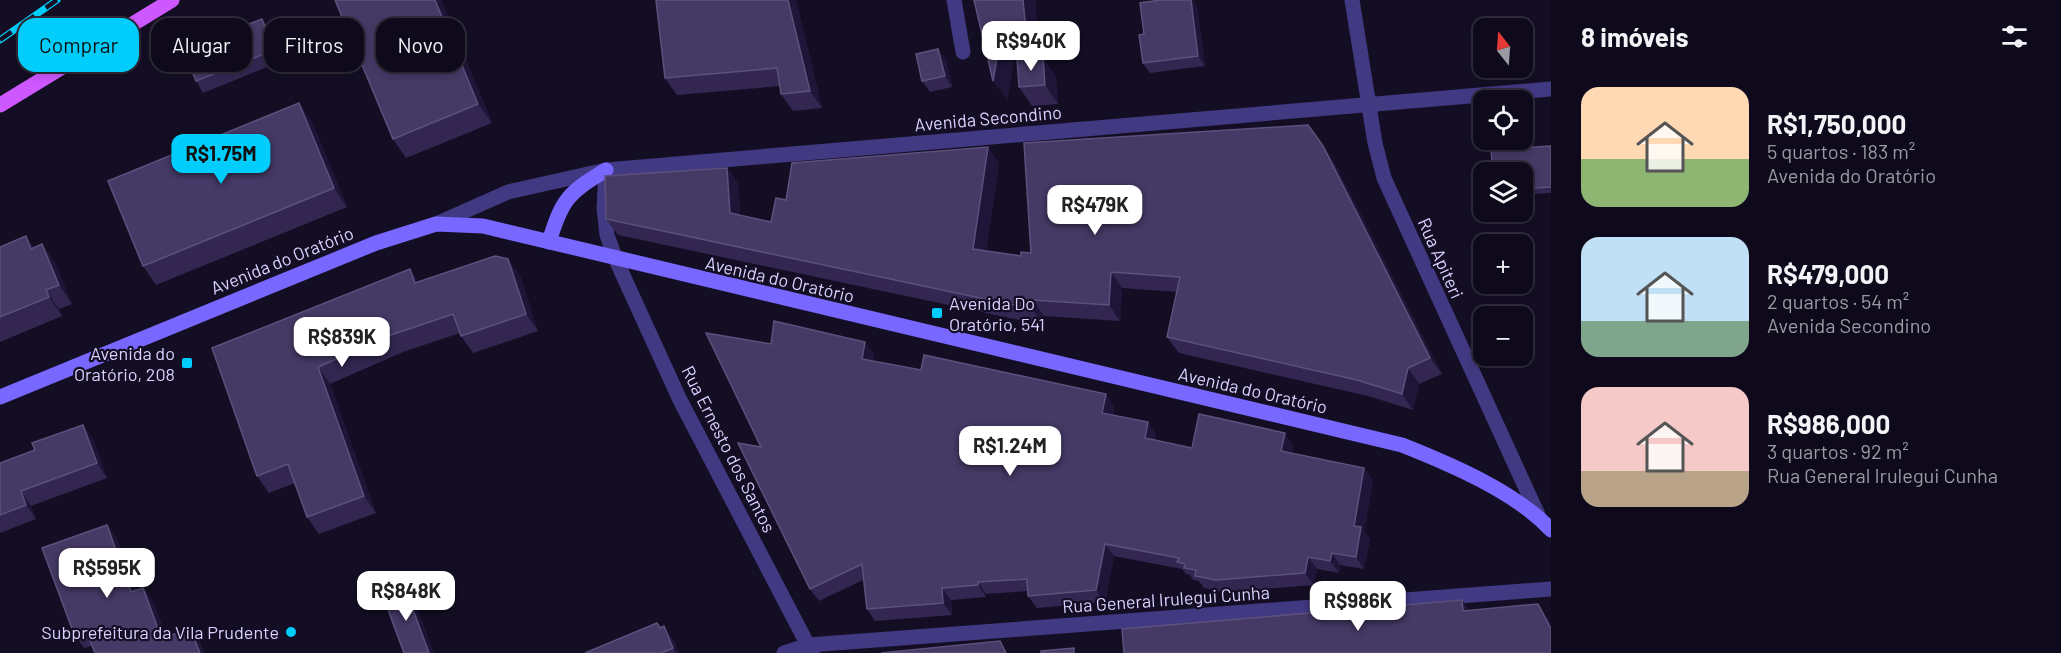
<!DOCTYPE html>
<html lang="pt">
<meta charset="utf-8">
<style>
:root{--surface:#0f0a1b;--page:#1d1828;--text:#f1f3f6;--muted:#9b9aa3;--line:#2f2b3a;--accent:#00cdfc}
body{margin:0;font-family:Barlow,sans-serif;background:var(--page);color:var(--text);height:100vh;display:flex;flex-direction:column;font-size:22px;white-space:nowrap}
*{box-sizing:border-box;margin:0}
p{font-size:20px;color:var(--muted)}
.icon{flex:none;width:33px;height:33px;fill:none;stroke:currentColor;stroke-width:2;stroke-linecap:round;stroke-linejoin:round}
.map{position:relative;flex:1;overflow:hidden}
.side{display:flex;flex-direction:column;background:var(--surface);width:510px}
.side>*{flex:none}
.guide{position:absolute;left:18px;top:18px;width:570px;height:54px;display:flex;gap:12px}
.needle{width:39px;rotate:343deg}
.fabs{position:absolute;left:1473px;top:18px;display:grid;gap:12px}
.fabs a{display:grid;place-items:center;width:60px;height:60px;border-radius:12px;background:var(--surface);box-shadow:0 3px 9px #0003,0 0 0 2px var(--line);font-size:30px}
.price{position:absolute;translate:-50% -51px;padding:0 14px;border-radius:12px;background:#fff;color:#222;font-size:20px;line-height:39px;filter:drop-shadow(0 2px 3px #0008)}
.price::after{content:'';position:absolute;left:50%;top:36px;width:18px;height:14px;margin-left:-9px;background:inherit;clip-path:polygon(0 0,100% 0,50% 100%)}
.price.active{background:var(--accent);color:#111}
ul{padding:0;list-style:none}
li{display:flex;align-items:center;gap:18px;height:150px;padding:0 30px}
li span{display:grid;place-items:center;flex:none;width:168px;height:120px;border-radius:18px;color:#555}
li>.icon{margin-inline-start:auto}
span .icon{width:72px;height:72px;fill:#fffc;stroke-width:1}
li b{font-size:26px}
h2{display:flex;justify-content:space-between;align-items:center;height:72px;padding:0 30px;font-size:26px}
.pill{padding:0 21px;border-radius:18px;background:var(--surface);box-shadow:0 3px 9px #0003,0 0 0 2px var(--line);font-size:21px;line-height:54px}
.pill.active{background:var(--accent);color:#111}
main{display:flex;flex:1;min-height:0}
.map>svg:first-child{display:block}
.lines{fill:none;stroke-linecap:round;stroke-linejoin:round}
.lane{stroke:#423983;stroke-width:15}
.street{stroke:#423983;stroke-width:15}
.secondary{stroke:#7868ff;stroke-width:15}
.primary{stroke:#ce58ff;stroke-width:15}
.rail-casing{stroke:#00cdfc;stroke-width:7}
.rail{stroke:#140e24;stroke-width:4.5;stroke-dasharray:14;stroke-linecap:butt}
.wall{fill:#332752}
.shaded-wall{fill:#1f1538}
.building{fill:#453965;stroke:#5c517d;stroke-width:1.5}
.poi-dot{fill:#00cdfc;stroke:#140e24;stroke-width:2}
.labels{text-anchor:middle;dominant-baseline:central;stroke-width:4.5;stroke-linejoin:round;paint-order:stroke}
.street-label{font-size:18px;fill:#dad1ff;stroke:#140e24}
.poi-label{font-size:18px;fill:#dad1ff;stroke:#140e24;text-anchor:end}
</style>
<main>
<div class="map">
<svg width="1551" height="653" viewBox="0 0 1551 653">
<rect width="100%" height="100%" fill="#140e24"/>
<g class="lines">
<polyline class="lane" points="954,0 963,52"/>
<g class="street">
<polyline points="1352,0 1375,143 1384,178 1539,517"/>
<polyline points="606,170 604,208 607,235 616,260 680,400 812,653"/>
<polyline points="436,224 508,192 606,170 1551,89"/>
<polyline points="784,653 809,645 1551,589"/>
</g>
<g class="secondary">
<path d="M549 242C562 199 568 193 606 170"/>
<path d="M0 397 376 243 436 224 483 226 1402 445C1450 464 1516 492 1551 530"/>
</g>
<polyline class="primary" points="0,105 172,0"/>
<g class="rail-casing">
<polyline id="rail" points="0,40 57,0"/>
</g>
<use href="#rail" class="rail"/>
</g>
<g class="wall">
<polygon points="441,0 492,123 406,158 393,139"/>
<polygon points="796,0 822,108 793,111 781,94 780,86 677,95 665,78"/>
<polygon points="974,0 1035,0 1039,49 1016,48 1007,100"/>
<polygon points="1197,6 1205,66 1150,73 1143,63 1144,34"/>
<polygon points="270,30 282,61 203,93 196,81"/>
<polygon points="946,60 952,87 930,92 922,81"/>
<polygon points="1056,76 1058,104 1032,106 1019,87"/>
<polygon points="312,122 347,207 156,285 143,266"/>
<polygon points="1551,146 1551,193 1522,195 1522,172"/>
<polygon points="1334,162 1442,374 1419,384 1413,410 1368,396 1179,353 1167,337 1177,292 1122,288 1120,321 1044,316 1043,325 618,235 606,219 727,168 738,184 740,215 771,222 786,200 999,163 986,251 1021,256"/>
<polygon points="42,244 55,263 72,304 59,309 62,316 0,342 0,247 34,248"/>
<polygon points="520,276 538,331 473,353 461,336 460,333 403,352 330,384 376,513 319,534 307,517 295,483 269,493 257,476 212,348 419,282"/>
<polygon points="771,344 874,354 873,361 1114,406 1113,415 1156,434 1155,440 1192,448 1293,445 1292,453 1364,468 1373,480 1364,531 1370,539 1364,569 1340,565 1339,573 1317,569 1314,585 1225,592 1204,588 1199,581 1193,580 1190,575 1186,574 1182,569 1114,556 1105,602 1037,608 1028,596 1028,591 986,594 986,597 951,600 952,615 875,621 867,609 863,580 819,601 810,589 761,447"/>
<polygon points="93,439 107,478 31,506 36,519 0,533 0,463"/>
<polygon points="107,525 117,539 136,590 143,588 153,602 166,637 190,628 200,642 204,653 95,653 92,646 84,648 74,634"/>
<polygon points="660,628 674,641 679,653 585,653"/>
</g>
<g class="shaded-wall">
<polygon points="435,0 441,0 492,123 478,104"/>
<polygon points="788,0 796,0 822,108 810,91"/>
<polygon points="1023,0 1035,0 1039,49 1026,30"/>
<polygon points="1191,0 1193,0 1197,6 1205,66 1198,56"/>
<polygon points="262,19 270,30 282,61 274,50"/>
<polygon points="1002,29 1016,48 1007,100 993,81"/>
<polygon points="938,49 946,60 952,87 945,76"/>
<polygon points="1043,57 1056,76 1058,104 1045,85"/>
<polygon points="299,103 312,122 347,207 334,188"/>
<polygon points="1323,146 1334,162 1442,374 1430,358"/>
<polygon points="988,147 999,163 984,265 973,249"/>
<polygon points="727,168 738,184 741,229 730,213"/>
<polygon points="26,236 39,255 31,249"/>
<polygon points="42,244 55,263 72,304 59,285"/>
<polygon points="508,259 520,276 538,331 526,314"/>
<polygon points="410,269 421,286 415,283"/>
<polygon points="1111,272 1122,288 1120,321 1109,305"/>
<polygon points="46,290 59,309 62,316 49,297"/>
<polygon points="1033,300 1044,316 1043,325 1032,309"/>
<polygon points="865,342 874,354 871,371 862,359"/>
<polygon points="318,367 330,384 376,513 364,496"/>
<polygon points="1408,368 1419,384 1413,410 1402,394"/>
<polygon points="1106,394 1114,406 1111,425 1102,413"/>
<polygon points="1148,422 1156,434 1153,451 1145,438"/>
<polygon points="83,425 93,439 107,478 97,463"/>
<polygon points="1285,433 1293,445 1290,463 1281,451"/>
<polygon points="1364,468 1373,480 1364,531 1370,539 1364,569 1356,557 1354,526"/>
<polygon points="21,491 31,506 36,519 26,505"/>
<polygon points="107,525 117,539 141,606 131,592"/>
<polygon points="1105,544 1114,556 1105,602 1096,590"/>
<polygon points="1332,553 1340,565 1339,573 1330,561"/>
<polygon points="1308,557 1317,569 1314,585 1305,573"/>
<polygon points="978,582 986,594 986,597 978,585"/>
<polygon points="143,588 153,602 170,649 160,634"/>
<polygon points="405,588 415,602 434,653 429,653"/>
<polygon points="942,588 951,600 952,615 943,603"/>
<polygon points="1462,600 1474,617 1463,611"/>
<polygon points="1538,604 1551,623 1551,629"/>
<polygon points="664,626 674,641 679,653 676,653 673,648"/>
<polygon points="190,628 200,642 204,653 200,653"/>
</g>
<g class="building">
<polygon points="335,0 435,0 478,104 393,139"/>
<polygon points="656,0 788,0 810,91 781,94 777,68 665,78"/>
<polygon points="974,0 1023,0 1026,30 1002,29 993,81"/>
<polygon points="1160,0 1191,0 1198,56 1143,63 1139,35 1144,34 1140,3"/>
<polygon points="262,19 274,50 196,81 183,50"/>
<polygon points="938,49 945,76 922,81 916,54"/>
<polygon points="1043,57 1045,85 1019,87 1017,59"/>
<polygon points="299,103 334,188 143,266 108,181"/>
<polygon points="1308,125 1323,146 1430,358 1408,368 1402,394 1357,380 1167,337 1180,277 1111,272 1109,305 1033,300 1032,309 606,219 605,176 727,168 730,213 771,222 776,198 786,200 792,163 988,147 973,249 1021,256 1021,252 1031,253 1024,143"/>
<polygon points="1551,146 1551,187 1522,189 1522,172 1493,172 1491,150"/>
<polygon points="26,236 31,249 42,244 59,285 46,290 49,297 0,317 0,247"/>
<polygon points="495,256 508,259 526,314 461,336 453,314 391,335 318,367 364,496 307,517 288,464 257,476 212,348 410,269 415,283"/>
<polygon points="774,321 865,342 862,359 921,370 924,355 1106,394 1102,413 1148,422 1145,438 1192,448 1199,414 1285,433 1281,451 1364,468 1354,526 1361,527 1356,557 1332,553 1330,561 1308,557 1305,573 1216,580 1195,576 1196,570 1184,568 1185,564 1177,562 1179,558 1105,544 1096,590 1028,596 1027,579 978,582 978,585 942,588 943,603 867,609 862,564 810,589 738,443 761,447 706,333 771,344"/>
<polygon points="83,425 97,463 21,491 26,505 0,515 0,463 35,450 32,443"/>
<polygon points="107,525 131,592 143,588 160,634 163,634 164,638 190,628 200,653 95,653 86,630 74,634 42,548"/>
<polygon points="405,588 429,653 404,653 383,596"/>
<polygon points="1462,600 1463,611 1538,604 1551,629 1551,653 1124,653 1122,629"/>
<polygon points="657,623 660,628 664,626 673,648 661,653 585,653"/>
<polygon points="1000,641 1006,653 881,653"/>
<polygon points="1074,648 1074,653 1041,653 1041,651"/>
</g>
<g class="poi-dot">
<rect x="931" y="307" width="12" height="12" rx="3"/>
<rect x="181" y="357" width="12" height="12" rx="3"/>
<circle cx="291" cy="632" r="6"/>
</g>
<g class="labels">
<g class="street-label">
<text transform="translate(988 118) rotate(-5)">Avenida Secondino</text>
<text transform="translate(1441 258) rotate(66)">Rua Apiteri</text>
<text transform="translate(282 260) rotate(-22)">Avenida do Oratório</text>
<text transform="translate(780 279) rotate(13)">Avenida do Oratório</text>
<text transform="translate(1253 390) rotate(13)">Avenida do Oratório</text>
<text transform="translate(729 449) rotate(63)">Rua Ernesto dos Santos</text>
<text transform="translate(1166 599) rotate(-4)">Rua General Irulegui Cunha</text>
</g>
<g class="poi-label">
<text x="949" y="303" text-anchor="start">Avenida Do<tspan x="949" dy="21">Oratório, 541</tspan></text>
<text x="175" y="353">Avenida do<tspan x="175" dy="21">Oratório, 208</tspan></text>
<text x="279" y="632">Subprefeitura da Vila Prudente</text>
</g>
</g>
</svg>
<div class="fabs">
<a><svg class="needle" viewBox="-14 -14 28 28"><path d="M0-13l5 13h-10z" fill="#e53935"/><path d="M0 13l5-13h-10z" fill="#9b9aa3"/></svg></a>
<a><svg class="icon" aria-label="locate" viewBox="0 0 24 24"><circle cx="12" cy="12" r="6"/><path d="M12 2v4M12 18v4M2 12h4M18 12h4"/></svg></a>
<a><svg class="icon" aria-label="layers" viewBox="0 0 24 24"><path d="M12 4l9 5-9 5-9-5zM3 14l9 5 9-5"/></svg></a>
<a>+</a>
<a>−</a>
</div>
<b class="price" style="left:1031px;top:72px">R$940K</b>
<b class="price active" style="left:221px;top:185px">R$1.75M</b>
<b class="price" style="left:1095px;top:236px">R$479K</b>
<b class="price" style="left:342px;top:368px">R$839K</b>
<b class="price" style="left:1010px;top:477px">R$1.24M</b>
<b class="price" style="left:107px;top:599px">R$595K</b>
<b class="price" style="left:406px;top:622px">R$848K</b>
<b class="price" style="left:1358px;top:632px">R$986K</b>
<div class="guide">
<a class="pill active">Comprar</a>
<a class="pill">Alugar</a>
<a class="pill">Filtros</a>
<a class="pill">Novo</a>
</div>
</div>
<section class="side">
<h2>8 imóveis<svg class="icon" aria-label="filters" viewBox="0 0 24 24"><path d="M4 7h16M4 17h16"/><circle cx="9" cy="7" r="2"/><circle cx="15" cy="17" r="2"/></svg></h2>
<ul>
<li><span style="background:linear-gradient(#ffd9b3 60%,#8fb573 0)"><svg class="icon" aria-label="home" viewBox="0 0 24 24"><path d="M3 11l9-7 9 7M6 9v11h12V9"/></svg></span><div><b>R$1,750,000</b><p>5 quartos · 183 m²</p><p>Avenida do Oratório</p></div></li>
<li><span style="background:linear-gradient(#bfe0f5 70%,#7fa58c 0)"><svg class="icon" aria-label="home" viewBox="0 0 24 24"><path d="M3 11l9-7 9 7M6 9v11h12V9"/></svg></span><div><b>R$479,000</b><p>2 quartos · 54 m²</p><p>Avenida Secondino</p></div></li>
<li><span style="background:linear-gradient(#f6c9c9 70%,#b9a48a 0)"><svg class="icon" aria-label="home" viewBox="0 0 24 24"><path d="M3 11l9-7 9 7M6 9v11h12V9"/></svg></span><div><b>R$986,000</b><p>3 quartos · 92 m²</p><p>Rua General Irulegui Cunha</p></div></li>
</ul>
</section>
</main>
